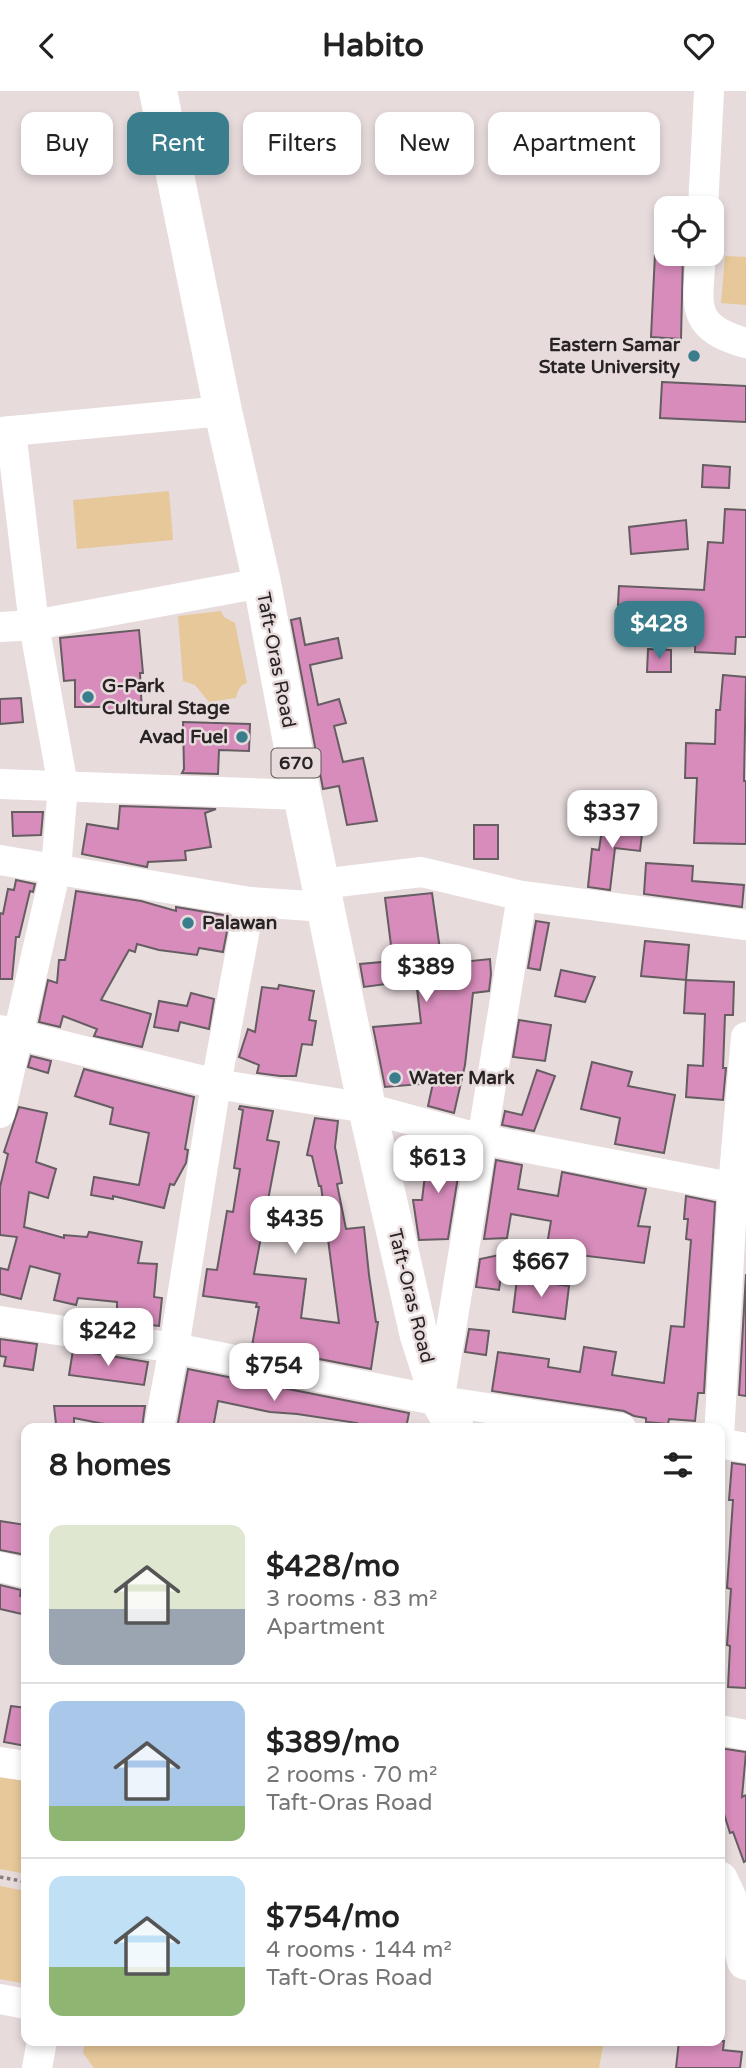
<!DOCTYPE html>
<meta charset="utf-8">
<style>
:root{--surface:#fff;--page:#f6f6f6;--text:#222;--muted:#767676;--line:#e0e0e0;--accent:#3a7e8d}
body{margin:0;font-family:"Varela Round",sans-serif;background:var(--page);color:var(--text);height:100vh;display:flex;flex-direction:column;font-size:26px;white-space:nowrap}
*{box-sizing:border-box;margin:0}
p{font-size:23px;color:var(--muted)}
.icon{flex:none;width:38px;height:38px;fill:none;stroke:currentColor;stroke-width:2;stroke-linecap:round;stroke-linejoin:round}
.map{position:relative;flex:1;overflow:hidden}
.panel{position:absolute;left:21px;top:1332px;width:704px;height:623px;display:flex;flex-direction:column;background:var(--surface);border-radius:14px;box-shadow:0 4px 10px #0003}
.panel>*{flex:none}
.guide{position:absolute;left:21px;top:21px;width:705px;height:63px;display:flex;gap:14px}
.buttons{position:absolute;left:654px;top:105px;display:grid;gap:14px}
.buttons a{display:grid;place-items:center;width:70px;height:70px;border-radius:14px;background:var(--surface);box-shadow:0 4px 10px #0003;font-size:35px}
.price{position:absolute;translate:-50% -60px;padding:0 16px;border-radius:14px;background:#fff;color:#222;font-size:23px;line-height:46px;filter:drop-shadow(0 2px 4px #0008)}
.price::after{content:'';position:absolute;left:50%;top:42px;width:21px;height:16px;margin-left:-10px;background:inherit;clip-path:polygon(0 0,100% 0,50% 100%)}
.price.selected{background:var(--accent);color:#fff}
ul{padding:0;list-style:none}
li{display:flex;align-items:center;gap:21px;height:175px;padding:0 28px}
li+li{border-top:2px solid var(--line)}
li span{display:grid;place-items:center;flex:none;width:196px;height:140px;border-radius:14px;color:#555}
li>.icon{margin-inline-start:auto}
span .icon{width:84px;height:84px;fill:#fffc;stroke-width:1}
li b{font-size:30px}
h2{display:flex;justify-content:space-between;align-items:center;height:84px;padding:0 28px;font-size:30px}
.chip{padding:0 24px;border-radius:14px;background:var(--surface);box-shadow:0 4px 10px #0003;font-size:24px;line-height:63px}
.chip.selected{background:var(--accent);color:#fff}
header{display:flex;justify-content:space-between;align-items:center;height:91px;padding:0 28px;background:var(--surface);font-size:32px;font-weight:700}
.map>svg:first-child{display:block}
.green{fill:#e6c89a}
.building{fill:#d78cbb;stroke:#655d62;stroke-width:2}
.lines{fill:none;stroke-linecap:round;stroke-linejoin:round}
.path{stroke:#877f80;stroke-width:3.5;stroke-dasharray:3.5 3.5;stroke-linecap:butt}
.minor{stroke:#fff;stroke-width:30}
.major{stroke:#fff;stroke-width:38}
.poi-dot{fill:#3a7e8d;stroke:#e7dbdc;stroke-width:2.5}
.labels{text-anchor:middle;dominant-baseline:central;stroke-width:5;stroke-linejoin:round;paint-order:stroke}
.shield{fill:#e7dbdc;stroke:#615a5b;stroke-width:2}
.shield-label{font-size:18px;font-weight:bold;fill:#282324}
.poi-label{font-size:19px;font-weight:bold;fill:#282324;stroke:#e7dbdc;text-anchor:start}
.street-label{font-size:19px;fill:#282324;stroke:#e7dbdc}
</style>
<header><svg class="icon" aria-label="back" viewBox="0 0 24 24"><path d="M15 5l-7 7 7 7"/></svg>Habito<svg class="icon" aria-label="heart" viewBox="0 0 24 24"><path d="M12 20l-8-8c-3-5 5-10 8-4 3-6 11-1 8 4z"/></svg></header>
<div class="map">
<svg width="746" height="1977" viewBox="0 0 746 1977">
<rect width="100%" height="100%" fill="#e7dbdc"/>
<g class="green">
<polygon points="725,165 746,166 746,214 721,212"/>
<polygon points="169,400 173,449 77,458 73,409"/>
<path d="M221 520 224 526 235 532 247 592C240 594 238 599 236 607L209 611 195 594 183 590 178 525Z"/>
<polygon points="0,1681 26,1685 26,1783 0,1778"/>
<polygon points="0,1795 26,1800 26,1893 0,1888"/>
<polygon points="85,1950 604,1950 599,1977 94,1977 83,1962"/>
</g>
<g class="building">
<polygon points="655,163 683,163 681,248 651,246"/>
<polygon points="662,291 746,295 746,331 660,327"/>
<polygon points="703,374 730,376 729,397 702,396"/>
<polygon points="725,418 746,419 746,546 736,546 735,563 695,561 696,517 618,514 619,495 704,499 708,451 723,452"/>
<polygon points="686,429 688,458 631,463 629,436"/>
<polygon points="300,527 305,554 338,547 342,567 310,574 318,614 339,608 346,632 334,635 343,671 363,667 377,730 347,734 339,695 323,698 291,529"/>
<polygon points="139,539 143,582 140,582 142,622 106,620 105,616 75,616 75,589 64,590 60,547"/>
<polygon points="648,558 671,559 671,581 647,581"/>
<polygon points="723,584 746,586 744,690 746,690 746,753 694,752 697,687 685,687 686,652 715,653 716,619 720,619"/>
<polygon points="21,607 23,631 0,633 0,608"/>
<polygon points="183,631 250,633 249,660 219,659 218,683 182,682 184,678"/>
<polygon points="120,715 216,718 205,722 211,756 185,760 186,769 148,771 147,776 82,763 87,733 118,738"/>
<polygon points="12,721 43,721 41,744 13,745"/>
<polygon points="604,724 618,726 618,732 643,735 640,760 615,757 610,799 588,796 592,758 599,759"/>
<rect x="474" y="734" width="24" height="34"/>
<polygon points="646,772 693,775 692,790 744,794 742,816 644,803"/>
<polygon points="16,789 35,793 33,801 30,800 19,846 16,846 12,888 0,888 0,822 3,823 8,798 14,799"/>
<polygon points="76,800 141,810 176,820 176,816 230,825 223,861 199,857 197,864 159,859 137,853 135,861 129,859 101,909 151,923 142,956 94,945 97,938 63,925 60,936 39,931 48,889 57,892 59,869 65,869"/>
<polygon points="432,802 442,873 490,868 491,883 489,900 473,902 465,974 454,1022 428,1015 433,992 385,996 373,936 421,932 416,889 364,896 360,873 393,870 385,807"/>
<polygon points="536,830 549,832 540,879 528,877"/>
<polygon points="645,850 689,854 686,889 641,885"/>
<polygon points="561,879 595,886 585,911 555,905"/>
<polygon points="686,889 734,891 733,924 725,924 723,977 726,977 723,1009 686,1006 688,974 703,975 705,923 684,922"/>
<polygon points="279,894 314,900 309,929 316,930 312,954 302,953 296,985 280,985 257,982 259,974 239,966 248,938 255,941 262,896 278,898"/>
<polygon points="191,902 214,908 209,938 180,931 178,940 154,936 159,910 187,915"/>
<polygon points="519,929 551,934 545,970 513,966"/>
<polygon points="31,965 51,970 48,982 28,976"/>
<polygon points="592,971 632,981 628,995 675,1004 664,1062 615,1053 620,1027 581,1018"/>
<polygon points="84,978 194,1006 185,1058 188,1059 186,1072 174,1094 170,1093 164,1117 113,1105 113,1108 91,1104 94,1086 139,1094 149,1042 110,1033 113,1017 75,1005"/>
<polygon points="537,979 555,985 534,1040 502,1034 505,1020 522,1024"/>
<polygon points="240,1015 273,1020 267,1049 279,1051 254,1183 306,1188 301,1227 339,1232 321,1095 319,1095 312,1065 307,1064 315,1027 338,1030 335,1056 342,1092 337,1093 346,1138 364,1136 369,1184 376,1231 378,1231 371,1278 252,1255 259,1216 256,1216 257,1212 203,1205 207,1178 217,1179 227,1120 233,1121 240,1078 234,1077 243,1019 239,1018"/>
<polygon points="19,1016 47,1022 36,1071 56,1078 48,1107 29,1101 24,1136 64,1147 64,1144 87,1146 89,1141 142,1151 138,1172 157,1173 154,1206 162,1207 159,1235 117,1230 117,1211 78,1207 76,1214 54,1209 60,1183 30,1175 21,1208 0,1203 0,1177 8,1179 17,1146 0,1144 0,1096 8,1063 4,1061"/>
<polygon points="436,1054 462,1061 448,1148 419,1149 413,1109 422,1109 427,1067 434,1068"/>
<polygon points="496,1069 522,1074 518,1098 558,1105 562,1081 646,1098 638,1135 650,1136 644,1172 546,1160 551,1130 511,1123 507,1147 484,1148"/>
<polygon points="686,1105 715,1111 704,1302 698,1302 695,1330 669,1328 668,1333 646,1331 646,1327 634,1325 624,1320 492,1300 498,1261 549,1268 548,1276 580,1281 584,1256 616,1261 612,1284 664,1292 671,1235 684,1236 691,1149 686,1148 688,1128 684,1128"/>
<polygon points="504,1163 499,1199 476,1196 480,1168"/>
<polygon points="746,1183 746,1305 739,1304"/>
<polygon points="517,1188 569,1195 565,1228 513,1221"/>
<polygon points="469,1238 489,1240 486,1264 465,1261"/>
<polygon points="0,1248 37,1253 33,1279 4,1275 6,1266 0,1265"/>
<polygon points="73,1259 148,1271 144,1294 69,1284"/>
<polygon points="188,1278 409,1322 406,1337 356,1337 357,1332 297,1323 270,1321 218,1310 213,1337 177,1337"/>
<polygon points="54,1315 145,1315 142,1337 124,1337 74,1327 74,1333 56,1333"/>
<polygon points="732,1372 746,1374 746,1597 728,1596 730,1555 727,1554 731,1498 727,1497 733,1409 729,1409"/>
<polygon points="0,1430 26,1434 26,1464 0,1459"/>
<polygon points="0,1494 21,1499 20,1505 26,1506 26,1524 0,1518"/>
<polygon points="11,1615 26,1617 26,1655 4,1651"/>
<polygon points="719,1657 746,1661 742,1706 746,1704 746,1770 744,1771 733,1741 730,1742 719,1707"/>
<polygon points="679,1950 724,1950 723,1959 742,1961 740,1977 676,1977"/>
</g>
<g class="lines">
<polyline class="path" points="0,1786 26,1791"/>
<g class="minor">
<polyline points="703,117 709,0"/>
<path d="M701 163C698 213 688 236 746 252"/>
<polyline points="0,341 223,320"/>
<polyline points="0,536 34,534 262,492"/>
<polyline points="0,693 302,704"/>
<polyline points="0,769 250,811 326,816"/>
<polyline points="321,793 421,781 522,805 746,834"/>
<polyline points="0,939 216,993 367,1017 481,1048 746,1099"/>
<polyline points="0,1022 56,778 63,695 34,534 11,340"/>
<polyline points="0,1230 174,1257 440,1310 621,1337"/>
<polyline points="440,1305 522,805"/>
<polyline points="159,1337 174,1257 216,993 250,811"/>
<polyline points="719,1346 733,1096 746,946"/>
<polyline points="719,1352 746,1357"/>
<polyline points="0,1476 26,1482"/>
<polyline points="719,1639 746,1644"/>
<polyline points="0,1671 26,1675"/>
<polyline points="0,1908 26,1913"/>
<polyline points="37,1977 42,1950"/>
</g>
<g class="major">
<polyline points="158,0 223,320 262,492 302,704 367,1017 419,1245 440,1310 455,1337"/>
<polyline points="719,1789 733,1819 746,1870"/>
</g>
</g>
<g class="poi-dot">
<circle cx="694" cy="265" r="7"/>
<circle cx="88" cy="606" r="7"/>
<circle cx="242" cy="646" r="7"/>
<circle cx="188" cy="832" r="7"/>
<circle cx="395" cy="987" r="7"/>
</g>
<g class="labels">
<rect class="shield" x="271.5" y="657.5" width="49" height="29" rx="5"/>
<g class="shield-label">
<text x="296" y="672">670</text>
</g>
<g class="poi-label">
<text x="680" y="254" text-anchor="end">Eastern Samar<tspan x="680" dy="22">State University</tspan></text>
<text x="102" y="595">G-Park<tspan x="102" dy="22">Cultural Stage</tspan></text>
<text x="228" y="646" text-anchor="end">Avad Fuel</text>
<text x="202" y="832">Palawan</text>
<text x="409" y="987">Water Mark</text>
</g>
<g class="street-label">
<text transform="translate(276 569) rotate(79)">Taft-Oras Road</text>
<text transform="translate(411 1205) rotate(76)">Taft-Oras Road</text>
</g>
</g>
</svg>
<div class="buttons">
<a><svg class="icon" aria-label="locate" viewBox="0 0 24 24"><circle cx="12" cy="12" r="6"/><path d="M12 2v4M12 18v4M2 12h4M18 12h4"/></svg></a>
</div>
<b class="price selected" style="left:659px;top:570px">$428</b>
<b class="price" style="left:612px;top:759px">$337</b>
<b class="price" style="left:426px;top:913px">$389</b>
<b class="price" style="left:438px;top:1104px">$613</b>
<b class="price" style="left:295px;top:1165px">$435</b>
<b class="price" style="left:541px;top:1208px">$667</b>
<b class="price" style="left:108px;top:1277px">$242</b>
<b class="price" style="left:274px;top:1312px">$754</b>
<div class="guide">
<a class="chip">Buy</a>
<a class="chip selected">Rent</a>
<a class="chip">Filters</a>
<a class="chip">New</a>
<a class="chip">Apartment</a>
</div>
<section class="panel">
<h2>8 homes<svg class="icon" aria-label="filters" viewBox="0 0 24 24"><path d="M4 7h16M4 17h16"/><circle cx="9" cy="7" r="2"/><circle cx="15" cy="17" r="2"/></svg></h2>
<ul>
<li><span style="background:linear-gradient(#dfe7d0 60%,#9aa5b1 0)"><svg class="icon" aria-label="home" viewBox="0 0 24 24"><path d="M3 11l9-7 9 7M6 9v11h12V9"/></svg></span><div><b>$428/mo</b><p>3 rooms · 83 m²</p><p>Apartment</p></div></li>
<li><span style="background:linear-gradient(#a9c7e8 75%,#8fb573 0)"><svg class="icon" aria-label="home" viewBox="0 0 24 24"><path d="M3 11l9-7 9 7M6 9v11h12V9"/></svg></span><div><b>$389/mo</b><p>2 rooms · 70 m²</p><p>Taft-Oras Road</p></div></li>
<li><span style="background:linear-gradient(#bfe0f5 65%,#8fb573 0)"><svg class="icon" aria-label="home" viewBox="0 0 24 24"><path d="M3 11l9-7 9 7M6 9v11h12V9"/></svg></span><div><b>$754/mo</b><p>4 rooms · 144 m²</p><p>Taft-Oras Road</p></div></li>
</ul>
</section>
</div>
